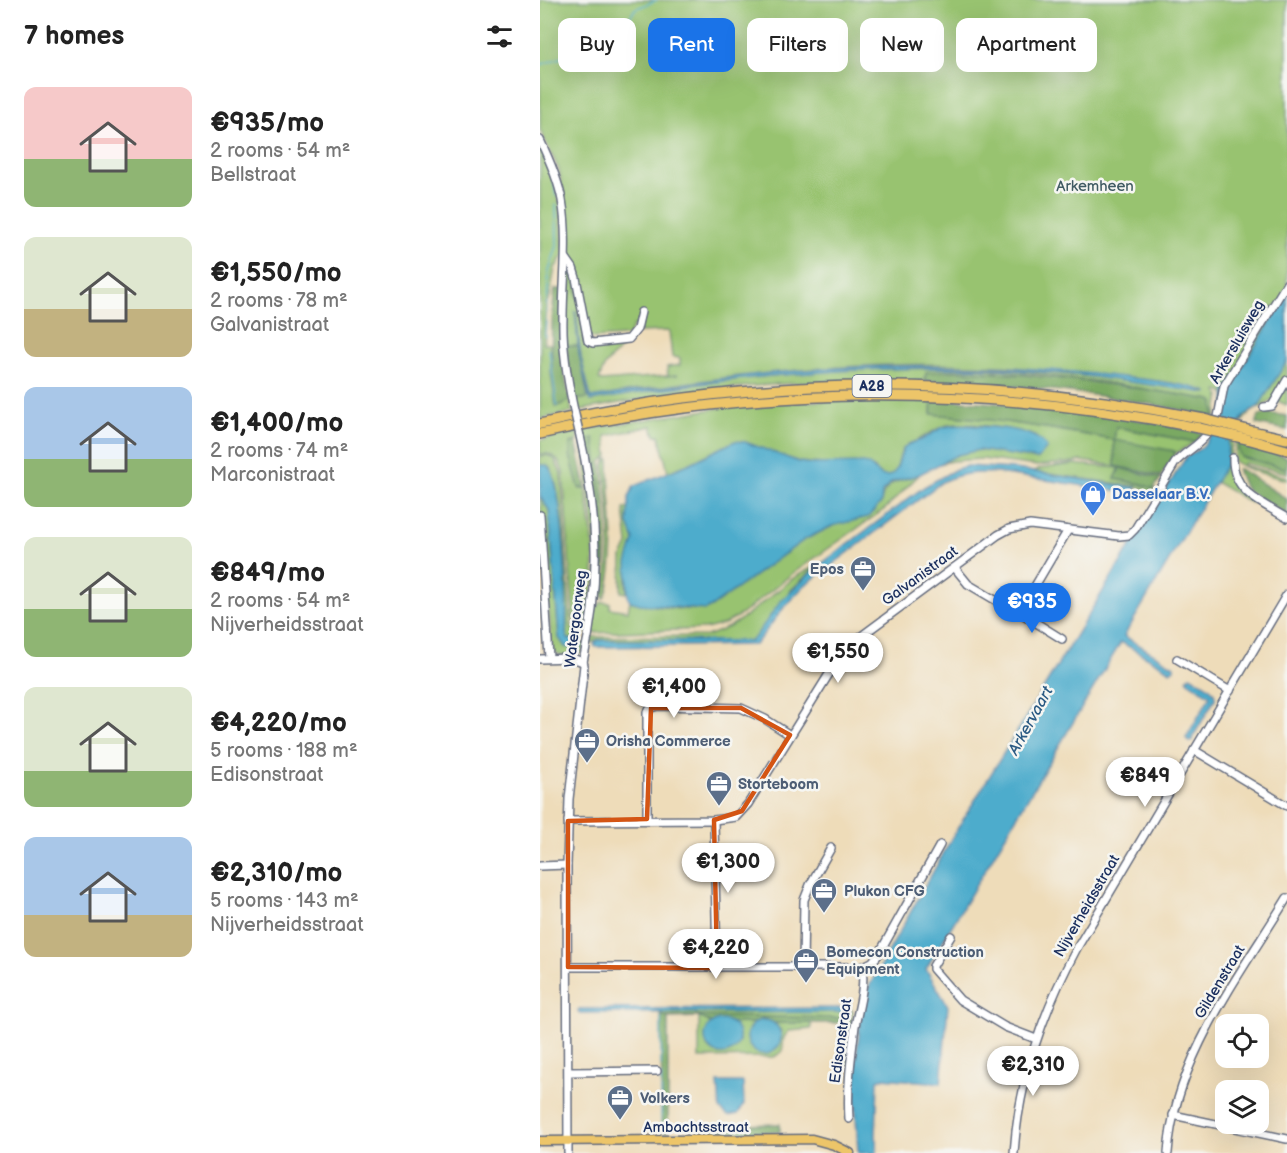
<!DOCTYPE html>
<meta charset="utf-8">
<style>
:root{--surface:#fff;--page:#f2f2f2;--text:#222;--muted:#767676;--accent:#1a73e8}
body{margin:0;font-family:"Balsamiq Sans",sans-serif;background:var(--page);color:var(--text);height:100vh;display:flex;flex-direction:column;font-size:22px;white-space:nowrap}
*{box-sizing:border-box;margin:0}
p{font-size:20px;color:var(--muted)}
.icon{flex:none;width:33px;height:33px;fill:none;stroke:currentColor;stroke-width:2;stroke-linecap:round;stroke-linejoin:round}
.map{position:relative;flex:1;overflow:hidden}
.panel{display:flex;flex-direction:column;background:var(--surface);width:540px}
.panel>*{flex:none}
.hud{position:absolute;left:18px;top:18px;width:570px;height:54px;display:flex;gap:12px}
.tools{position:absolute;left:675px;top:1014px;display:grid;gap:12px}
.tools a{display:grid;place-items:center;width:54px;height:54px;border-radius:12px;background:var(--surface);box-shadow:0 6px 24px #0002;font-size:30px}
.price{position:absolute;translate:-50% -51px;padding:0 14px;border-radius:21px;background:#fff;color:#222;font-size:20px;line-height:39px;filter:drop-shadow(0 2px 3px #0008)}
.price::after{content:'';position:absolute;left:50%;top:36px;width:18px;height:14px;margin-left:-9px;background:inherit;clip-path:polygon(0 0,100% 0,50% 100%)}
.price.active{background:var(--accent);color:#fff}
ul{padding:0;list-style:none}
li{display:flex;align-items:center;gap:18px;height:150px;padding:0 24px}
li span{display:grid;place-items:center;flex:none;width:168px;height:120px;border-radius:12px;color:#555}
li>.icon{margin-inline-start:auto}
span .icon{width:72px;height:72px;fill:#fffc;stroke-width:1}
li b{font-size:26px}
h2{display:flex;justify-content:space-between;align-items:center;height:72px;padding:0 24px;font-size:26px}
.tag{padding:0 21px;border-radius:12px;background:var(--surface);box-shadow:0 6px 24px #0002;font-size:21px;line-height:54px}
.tag.active{background:var(--accent);color:#fff}
main{display:flex;flex:1;min-height:0}
.map>svg:first-child{display:block}
.green{fill:#98c370;stroke:#5a7967;stroke-width:1.5;fill-rule:evenodd}
.forest{fill:#7aa962;stroke:#4a6c60;stroke-width:1.5}
.water{fill:#4daccc;stroke:#346e95;stroke-width:1.5}
.lines{fill:none;stroke-linecap:round;stroke-linejoin:round}
.stream{stroke:#4daccc;stroke-width:1.5}
.minor-casing{stroke:#656c7e;stroke-width:10}
.major-casing{stroke:#656c7e;stroke-width:11}
.highway-casing{stroke:#656c7e;stroke-width:12}
.minor{stroke:#fff;stroke-width:7}
.major{stroke:#edc569;stroke-width:8}
.highway{stroke:#edc569;stroke-width:9}
.minor-bridge-casing{stroke:#656c7e;stroke-width:10;stroke-linecap:butt}
.highway-bridge-casing{stroke:#656c7e;stroke-width:12;stroke-linecap:butt}
.minor-bridge{stroke:#fff;stroke-width:7}
.highway-bridge{stroke:#edc569;stroke-width:9}
.marked{fill:none;stroke:#d45514;stroke-width:4.5;stroke-linejoin:round}
.labels{text-anchor:middle;dominant-baseline:central;stroke-width:5;stroke-linejoin:round;paint-order:stroke}
.shield{fill:#f6f6f2;stroke:#5d6b8a;stroke-width:1.5}
.shield-label{font-size:14px;font-weight:bold;fill:#1b2f5e}
.park-label{font-size:15px;fill:#405b63;stroke:#f6f6f2}
.street-label{font-size:15px;fill:#1b2f5e;stroke:#f6f6f2}
.shop-label{font-size:15px;font-weight:bold;fill:#366cbe;stroke:#f6f6f2;text-anchor:start}
.service-label{font-size:15px;font-weight:bold;fill:#4e5e75;stroke:#f6f6f2;text-anchor:start}
.water-label{font-size:16px;font-style:italic;fill:#2c5b84;stroke:#f6f6f2}
</style>
<main>
<section class="panel">
<h2>7 homes<svg class="icon" aria-label="filters" viewBox="0 0 24 24"><path d="M4 7h16M4 17h16"/><circle cx="9" cy="7" r="2"/><circle cx="15" cy="17" r="2"/></svg></h2>
<ul>
<li><span style="background:linear-gradient(#f6c9c9 60%,#8fb573 0)"><svg class="icon" aria-label="home" viewBox="0 0 24 24"><path d="M3 11l9-7 9 7M6 9v11h12V9"/></svg></span><div><b>€935/mo</b><p>2 rooms · 54 m²</p><p>Bellstraat</p></div></li>
<li><span style="background:linear-gradient(#dfe7d0 60%,#c2b280 0)"><svg class="icon" aria-label="home" viewBox="0 0 24 24"><path d="M3 11l9-7 9 7M6 9v11h12V9"/></svg></span><div><b>€1,550/mo</b><p>2 rooms · 78 m²</p><p>Galvanistraat</p></div></li>
<li><span style="background:linear-gradient(#a9c7e8 60%,#8fb573 0)"><svg class="icon" aria-label="home" viewBox="0 0 24 24"><path d="M3 11l9-7 9 7M6 9v11h12V9"/></svg></span><div><b>€1,400/mo</b><p>2 rooms · 74 m²</p><p>Marconistraat</p></div></li>
<li><span style="background:linear-gradient(#dfe7d0 60%,#8fb573 0)"><svg class="icon" aria-label="home" viewBox="0 0 24 24"><path d="M3 11l9-7 9 7M6 9v11h12V9"/></svg></span><div><b>€849/mo</b><p>2 rooms · 54 m²</p><p>Nijverheidsstraat</p></div></li>
<li><span style="background:linear-gradient(#dfe7d0 70%,#8fb573 0)"><svg class="icon" aria-label="home" viewBox="0 0 24 24"><path d="M3 11l9-7 9 7M6 9v11h12V9"/></svg></span><div><b>€4,220/mo</b><p>5 rooms · 188 m²</p><p>Edisonstraat</p></div></li>
<li><span style="background:linear-gradient(#a9c7e8 65%,#c2b280 0)"><svg class="icon" aria-label="home" viewBox="0 0 24 24"><path d="M3 11l9-7 9 7M6 9v11h12V9"/></svg></span><div><b>€2,310/mo</b><p>5 rooms · 143 m²</p><p>Nijverheidsstraat</p></div></li>
</ul>
</section>
<div class="map">
<svg width="747" height="1153" viewBox="0 0 747 1153">
<rect width="100%" height="100%" fill="#f6f6f2"/>
<filter id="ink" filterUnits="userSpaceOnUse"><feTurbulence type="fractalNoise" baseFrequency=".0167" numOctaves="2"/><feDisplacementMap in="SourceGraphic" scale="12" xChannelSelector="R" yChannelSelector="G"/><feConvolveMatrix kernelMatrix="1 2 1 2 8 2 1 2 1" color-interpolation-filters="sRGB"/></filter>
<filter id="wash" filterUnits="userSpaceOnUse"><feTurbulence type="fractalNoise" baseFrequency=".008" numOctaves="4" result="noise"/><feDisplacementMap in="SourceGraphic" scale="24" xChannelSelector="R" yChannelSelector="G"/><feGaussianBlur stdDeviation="1.35" result="paint"/><feColorMatrix in="noise" values="0 0 0 0 0 0 0 0 0 0 0 0 0 0 0 0 0 1.4 0 .05"/><feComposite in="paint" operator="in"/></filter>
<g filter="url(#wash)">
<rect width="100%" height="100%" fill="#eedcb9"/>
<g class="green">
<path d="M0 0H747V405L733 399C726 406 716 408 709 414 684 438 684 480 712 501L711 503 675 482 688 461V439L706 414 681 391H678L680 395 676 417H674V402L671 400 564 382 494 374 413 371 384 377 385 381C268 378 151 388 36 411L34 400 48 398 52 401C100 390 151 385 200 379 357 362 512 365 667 393L668 392C629 379 584 378 543 374 516 372 489 368 462 366 325 359 185 374 51 398L41 358 36 311 38 346H26L25 302 29 269 33 271 46 344 79 343 82 345 81 348 65 365 59 379 61 381 138 375 128 376 127 367 140 365V358L132 357 129 331 99 332V326L94 325 90 333 86 336 53 338 48 335 30 260 29 255 27 220 19 170 0 130Z"/>
<polygon points="0,145 16,186 21,207 24,254 15,268 9,300 6,303 4,344 10,344 11,374 16,406 30,400 32,412 0,419"/>
<path d="M392 399 391 414C453 419 513 428 574 440L576 427 655 442 635 454V452L574 441 575 466 542 461 497 466 442 459 412 461 395 465 417 455 439 450 498 459 495 436C474 429 429 421 408 425 395 428 383 439 371 443 358 448 361 461 356 470 350 481 339 476 334 468L259 462 205 442 195 441 151 463 128 472 119 435H115L112 426 66 436 68 456 61 462C67 506 70 549 61 592L58 596 56 595 58 561 41 430 198 405 238 402ZM54 439 62 498 64 566 60 567 58 522 45 440Z"/>
<path d="M37 432 38 441 30 443 40 489H46L54 550V577L45 634 38 632 34 625 23 472C19 460 14 452 0 454V440Z"/>
<path d="M696 441 700 442 698 449 701 457 747 469V473L705 463 703 464 705 466 747 477V480C729 475 709 472 694 461Z"/>
<path d="M0 456 6 455 14 458 21 473 31 625 33 630 40 635 38 640 28 639 26 634C28 605 24 490 10 468L0 465Z"/>
<path d="M67 459H69C68 500 77 534 70 576 69 583 68 592 64 598L62 596C74 554 70 508 64 465Z"/>
<polygon points="533,464 580,468 575,479 615,488 612,492 594,486 494,472 499,469"/>
<path d="M380 474 345 509 252 574 202 614 185 624 166 629 51 633 55 609 62 602 70 603V608L88 611 90 600C107 606 155 613 171 607L264 540 341 503C344 479 361 482 380 474Z"/>
<path d="M0 496 9 510 19 638 41 647V644L45 643 43 651C34 659 20 658 12 649Z"/>
<polygon points="89,508 88,523 94,540 86,582 87,593 81,592 82,557 88,544 84,509"/>
<polygon points="279,564 251,590 215,637 210,641 57,640 51,643 51,637 167,636 189,627 203,618 255,577"/>
<polygon points="311,1010 313,1011 312,1018 121,1016 120,1013 310,1012"/>
<polygon points="159,1017 172,1023 169,1026 167,1047 178,1054 190,1052 199,1041 198,1031 191,1023 214,1023 209,1028 223,1054 232,1052 240,1044 241,1031 234,1023 271,1023 271,1029 249,1031 244,1037 242,1052 234,1057 159,1058"/>
</g>
<g class="forest">
<path d="M15 289H22V363L30 400 16 407C10 366 10 329 15 289Z"/>
<polygon points="26,346 38,346 48,398 34,400"/>
<path d="M413 371C500 374 585 385 671 400L674 402V417C578 395 482 384 385 381L386 372Z"/>
<path d="M392 399C481 404 576 412 663 433L655 442 576 427 574 440 634 451 635 454 621 476 575 466 574 440C513 428 453 419 391 414Z"/>
<polygon points="727,413 747,416 747,430 716,424 719,416"/>
<polygon points="54,438 62,498 64,566 60,568 58,522 45,440"/>
<polygon points="36,442 46,489 39,488 30,456 30,443"/>
<polygon points="700,442 747,457 747,469 701,457 698,449"/>
<polygon points="580,468 621,478 613,489 602,484 575,479"/>
<polygon points="697,469 700,469 747,499 747,515 709,492 704,487"/>
<polygon points="121,1016 312,1018 308,1065 303,1064 305,1023 234,1023 223,1019 214,1023 191,1023 177,1021 172,1023 159,1017 128,1018 128,1132 122,1132"/>
<polygon points="240,1124 240,1132 165,1132 165,1126"/>
</g>
<g class="water">
<polygon points="747,295 747,361 719,406 704,416 688,439 687,463 584,636 634,666 634,669 631,671 581,642 386,969 408,1006 401,1083 342,1078 338,1080 336,1135 337,1153 318,1153 314,1078 322,1006 328,988 416,831 593,542 646,457 663,447 681,418 684,412 686,389 699,372"/>
<path d="M35 311 41 358 51 398C111 389 170 379 231 373 343 363 454 363 566 375 590 378 650 383 668 393L540 375 453 368H382L310 370 229 376 149 385 50 401 39 354Z"/>
<path d="M422 425C444 427 496 426 507 448L498 459 439 450 417 455 378 475 352 482 342 492 341 503 328 517 292 526 264 540 171 607 165 610 100 604 90 601 88 598 87 563 94 540 88 523 89 497 94 486 151 463 195 441 205 442 259 462 272 464 324 463C334 465 337 477 347 476 361 475 357 453 366 446 370 442 378 442 383 439 402 428 399 426 422 425Z"/>
<path d="M0 465H7C24 479 28 608 26 634L28 639 41 641V647L38 649 25 647 19 638 9 510 0 496Z"/>
<path d="M428 466 475 469 597 488 593 493 457 473C437 472 420 473 402 482L264 586 245 606 215 645 56 647 54 645 57 640 211 641 215 637 241 601 277 567 384 487 416 469Z"/>
<path d="M650 676C660 682 676 687 675 699L652 738V741L649 742 646 738 670 696 648 681 647 679Z"/>
<polygon points="310,1008 310,1012 39,1013 38,1011 39,1009"/>
<circle cx="224" cy="1037" r="17"/>
<circle cx="182" cy="1037" r="17"/>
<polygon points="178,1082 203,1082 204,1104 198,1114 188,1116 180,1109"/>
</g>
<g class="lines">
<g class="stream">
<polyline points="0,65 71,40 89,19 95,9 117,0"/>
<polyline points="14,182 16,196"/>
<polyline points="5,336 9,271 17,246 16,205"/>
<polyline points="9,349 17,406"/>
<polyline points="121,1066 121,1017"/>
<polyline points="121,1075 121,1130"/>
</g>
</g>
</g>
<g filter="url(#ink)">
<g class="lines">
<g class="minor-casing">
<g id="minor">
<path d="M0 140C9 159 18 179 22 200 29 239 23 279 23 319 22 348 27 377 33 406"/>
<polyline points="26,258 33,268 36,278 48,341 53,343 89,339 97,329 101,312"/>
<polyline points="724,407 732,406 747,380"/>
<polyline points="678,417 684,386 747,283"/>
<path d="M693 458C692 492 722 503 747 518"/>
<polyline points="0,515 9,658"/>
<polyline points="415,568 428,584 472,610 485,603 528,530"/>
<polyline points="474,609 522,639"/>
<polyline points="0,659 32,658 43,662"/>
<polyline points="637,659 690,691"/>
<polyline points="654,750 747,806"/>
<polyline points="107,819 107,712 111,708 118,706 201,708 225,719 250,735"/>
<polyline points="174,820 177,968"/>
<path d="M28 821 174 820 196 817 208 804 294 666 307 649 320 637 458 535 469 529 490 525 579 536 589 535 595 529 635 463C645 451 658 447 667 434"/>
<polyline points="0,866 27,865"/>
<polyline points="411,936 393,966 393,969 420,1000 465,1027 496,1039"/>
<polyline points="28,967 322,967 332,962 339,954 400,845"/>
<polyline points="263,967 264,900 270,885 291,848"/>
<polyline points="29,1072 117,1071"/>
<polyline points="633,1115 747,1139"/>
<path d="M309 1119C307 1088 311 1058 315 1026 319 1006 325 987 322 967"/>
<path d="M28 1153 27 865 29 799 44 665 43 662C61 582 58 516 40 436"/>
<path d="M474 1153C479 1079 502 1013 537 948L747 594"/>
<path d="M628 1153C634 1060 700 975 747 898"/>
</g>
</g>
<g class="major-casing">
<polyline id="major" points="0,1141 272,1139 294,1145 310,1153"/>
</g>
<g class="highway-casing">
<g id="highway">
<path d="M0 424C218 373 445 375 664 419"/>
<polyline points="712,431 747,439"/>
<path d="M0 434C217 384 441 384 659 428"/>
<polyline points="707,439 747,450"/>
</g>
</g>
<use href="#minor" class="minor"/>
<use href="#major" class="major"/>
<use href="#highway" class="highway"/>
<g class="minor-bridge-casing">
<polyline id="minor-bridge" points="33,406 40,436"/>
</g>
<g class="highway-bridge-casing">
<g id="highway-bridge">
<polyline points="664,419 712,431"/>
<polyline points="659,428 707,439"/>
</g>
</g>
<use href="#minor-bridge" class="minor-bridge"/>
<use href="#highway-bridge" class="highway-bridge"/>
</g>
</g>
<path class="marked" d="M111 708H201L250 735 202 811 174 820 177 968 28 967V821L107 819Z"/>
<defs>
<g id="shop-pin" transform="scale(1.35)"><path d="M0 17L-7.5 6A9.5 9.5 0 1 1 7.5 6Z" fill="#3f7fe0" stroke="#f6f6f2"/><path d="M-5-2.5h2.3a2.7 3.5 0 0 1 5.4 0H5L5.5 6h-11ZM-1.5-2.5h3a1.5 2.3 0 0 0-3 0Z" fill="#fff"/></g>
<g id="office-pin" transform="scale(1.35)"><path d="M0 17L-7.5 6A9.5 9.5 0 1 1 7.5 6Z" fill="#5c6f8a" stroke="#f6f6f2"/><path d="M-6-3h4V-5.5h4V-3h4V5H-6ZM-1-4.5V-3h2v-1.5ZM-6 0V1H6V0Z" fill="#fff"/></g>
</defs>
<g fill-rule="evenodd">
<use href="#shop-pin" x="553" y="494"/>
<use href="#office-pin" x="323" y="569"/>
<use href="#office-pin" x="47" y="741"/>
<use href="#office-pin" x="179" y="784"/>
<use href="#office-pin" x="284" y="891"/>
<use href="#office-pin" x="266" y="961"/>
<use href="#office-pin" x="80" y="1098"/>
</g>
<g class="labels">
<rect class="shield" x="312.5" y="375" width="39" height="22" rx="4.5"/>
<g class="shield-label">
<text x="332" y="386">A28</text>
</g>
<g class="park-label">
<text x="555" y="186">Arkemheen</text>
</g>
<g class="street-label">
<text transform="translate(697 342) rotate(-60)">Arkersluisweg</text>
<text transform="translate(380 576) rotate(-36)">Galvanistraat</text>
<text transform="translate(36 619) rotate(-83)">Watergoorweg</text>
<text transform="translate(547 906) rotate(-60)">Nijverheidsstraat</text>
<text transform="translate(680 982) rotate(-59)">Gildenstraat</text>
<text transform="translate(301 1041) rotate(-82)">Edisonstraat</text>
<text x="156" y="1127">Ambachtsstraat</text>
</g>
<g class="shop-label">
<text x="572" y="494">Dasselaar B.V.</text>
</g>
<g class="service-label">
<text x="304" y="569" text-anchor="end">Epos</text>
<text x="66" y="741">Orisha Commerce</text>
<text x="198" y="784">Storteboom</text>
<text x="304" y="891">Plukon CFG</text>
<text x="286" y="952">Bomecon Construction<tspan x="286" dy="17">Equipment</tspan></text>
<text x="100" y="1098">Volkers</text>
</g>
<g class="water-label">
<text transform="translate(491 721) rotate(-61)">Arkervaart</text>
</g>
</g>
</svg>
<div class="tools">
<a><svg class="icon" aria-label="locate" viewBox="0 0 24 24"><circle cx="12" cy="12" r="6"/><path d="M12 2v4M12 18v4M2 12h4M18 12h4"/></svg></a>
<a><svg class="icon" aria-label="layers" viewBox="0 0 24 24"><path d="M12 4l9 5-9 5-9-5zM3 14l9 5 9-5"/></svg></a>
</div>
<b class="price active" style="left:492px;top:634px">€935</b>
<b class="price" style="left:298px;top:684px">€1,550</b>
<b class="price" style="left:134px;top:719px">€1,400</b>
<b class="price" style="left:605px;top:808px">€849</b>
<b class="price" style="left:188px;top:894px">€1,300</b>
<b class="price" style="left:176px;top:980px">€4,220</b>
<b class="price" style="left:493px;top:1097px">€2,310</b>
<div class="hud">
<a class="tag">Buy</a>
<a class="tag active">Rent</a>
<a class="tag">Filters</a>
<a class="tag">New</a>
<a class="tag">Apartment</a>
</div>
</div>
</main>
